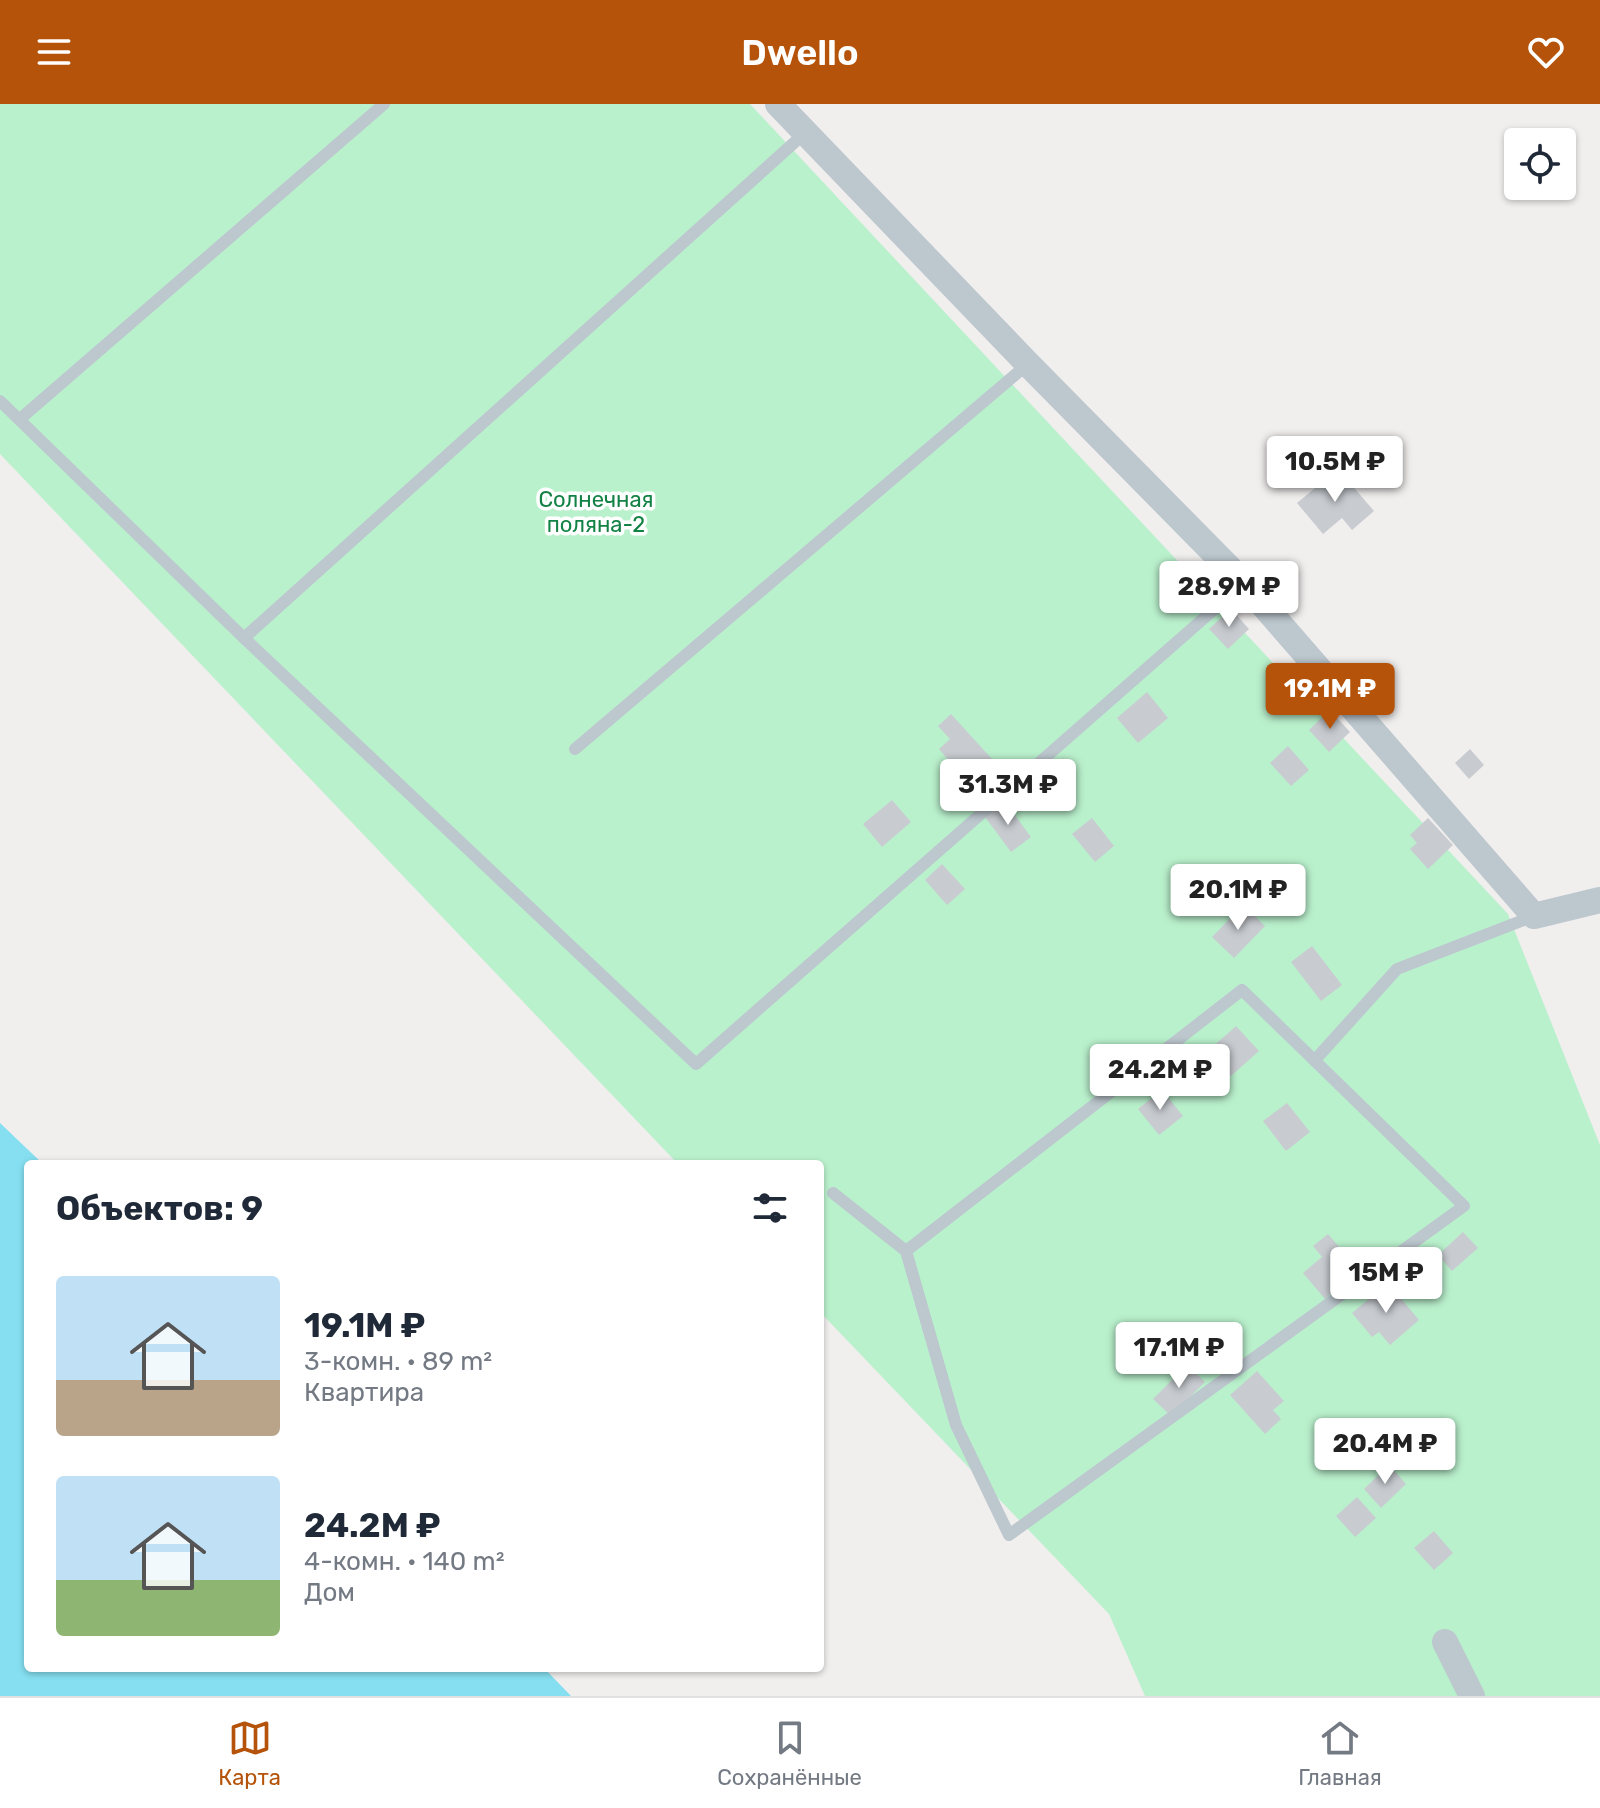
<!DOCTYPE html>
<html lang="ru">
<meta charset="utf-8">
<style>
:root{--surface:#fff;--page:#f6f6f7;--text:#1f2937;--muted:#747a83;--line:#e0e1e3;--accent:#b45309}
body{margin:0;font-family:Rubik,sans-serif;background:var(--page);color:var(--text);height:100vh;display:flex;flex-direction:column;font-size:30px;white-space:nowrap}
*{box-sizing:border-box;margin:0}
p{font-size:26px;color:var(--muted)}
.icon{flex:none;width:44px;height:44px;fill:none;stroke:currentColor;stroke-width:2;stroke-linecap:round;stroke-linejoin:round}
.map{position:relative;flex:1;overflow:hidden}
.panel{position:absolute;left:24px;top:1056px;width:800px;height:512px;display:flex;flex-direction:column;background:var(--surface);border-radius:8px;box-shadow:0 2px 6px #0004}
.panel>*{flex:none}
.buttons{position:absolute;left:1504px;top:24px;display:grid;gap:16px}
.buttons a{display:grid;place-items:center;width:72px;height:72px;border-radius:8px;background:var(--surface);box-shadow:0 2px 6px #0004;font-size:40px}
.price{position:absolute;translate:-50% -68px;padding:0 18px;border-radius:8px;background:#fff;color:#222;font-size:26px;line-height:52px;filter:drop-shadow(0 2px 4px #0008)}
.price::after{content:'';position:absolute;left:50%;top:48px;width:24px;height:18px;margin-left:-12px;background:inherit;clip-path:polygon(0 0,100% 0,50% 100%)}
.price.on{background:var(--accent);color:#fff}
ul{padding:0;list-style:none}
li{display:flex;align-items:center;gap:24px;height:200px;padding:0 32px}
li span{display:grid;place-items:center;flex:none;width:224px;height:160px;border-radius:8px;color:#555}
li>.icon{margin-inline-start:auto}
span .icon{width:96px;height:96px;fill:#fffc;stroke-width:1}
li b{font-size:34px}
h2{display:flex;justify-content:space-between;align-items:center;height:96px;padding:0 32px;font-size:34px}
header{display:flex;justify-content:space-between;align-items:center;height:104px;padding:0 32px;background:var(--accent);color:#fff;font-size:36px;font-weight:600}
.tabs{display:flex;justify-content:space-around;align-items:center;height:112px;border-top:2px solid var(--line);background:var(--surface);font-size:22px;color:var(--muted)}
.tabs a{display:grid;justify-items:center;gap:4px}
.tabs .on{color:var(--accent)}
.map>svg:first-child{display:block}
.green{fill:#baf1cd}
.water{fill:#85dff0}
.building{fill:#c8ccd1}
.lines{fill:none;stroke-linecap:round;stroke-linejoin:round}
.service{stroke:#bcc7ce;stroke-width:12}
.minor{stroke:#bcc7ce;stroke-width:26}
.labels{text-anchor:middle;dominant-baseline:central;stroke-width:7;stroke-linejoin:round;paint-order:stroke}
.park-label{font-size:22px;fill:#138245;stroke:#fff}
</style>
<header><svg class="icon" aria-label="menu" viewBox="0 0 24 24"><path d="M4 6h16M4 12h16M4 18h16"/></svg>Dwello<svg class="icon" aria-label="heart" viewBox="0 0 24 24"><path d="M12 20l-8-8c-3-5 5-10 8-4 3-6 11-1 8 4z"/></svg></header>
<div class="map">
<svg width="1600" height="1592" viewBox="0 0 1600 1592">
<rect width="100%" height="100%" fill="#f1eeee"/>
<polygon class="green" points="0,0 750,0 1508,810 1600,1041 1600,1592 1145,1592 1109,1510 820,1208 820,1060 678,1060 0,350"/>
<polygon class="water" points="0,1019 43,1060 28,1060 28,1564 544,1564 571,1592 0,1592"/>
<g class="building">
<polygon points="1338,365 1374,407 1352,426 1342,414 1323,430 1297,399"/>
<polygon points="1231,505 1249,525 1228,545 1209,525"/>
<polygon points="1147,588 1168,614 1138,639 1117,614"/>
<polygon points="1330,606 1350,628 1329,648 1309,626"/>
<polygon points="951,610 992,655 967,678 939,645 950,635 938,622"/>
<polygon points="1288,642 1309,666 1291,682 1270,659"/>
<polygon points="1470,645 1484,661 1469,675 1455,659"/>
<polygon points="892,696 911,718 882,743 863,720"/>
<polygon points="1005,698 1031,733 1011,748 985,713"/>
<polygon points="1092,714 1114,742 1095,758 1072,730"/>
<polygon points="1428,714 1453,741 1428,765 1410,745 1417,739 1410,731"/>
<polygon points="942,760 965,785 947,801 925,776"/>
<polygon points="1243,801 1265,822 1234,854 1212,833"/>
<polygon points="1312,842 1342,881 1321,897 1291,858"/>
<polygon points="1236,922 1259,947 1231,972 1208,947"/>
<polygon points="1162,986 1183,1012 1159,1031 1138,1005"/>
<polygon points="1287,999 1310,1028 1286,1047 1263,1017"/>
<polygon points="1463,1128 1478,1144 1452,1167 1438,1151"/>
<polygon points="1328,1130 1359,1166 1325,1195 1303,1169 1322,1153 1313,1142"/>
<polygon points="1388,1179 1419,1216 1390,1241 1379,1228 1372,1233 1352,1209"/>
<polygon points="1187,1261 1205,1278 1171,1312 1153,1295"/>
<polygon points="1257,1267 1284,1297 1273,1306 1281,1315 1265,1330 1230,1291"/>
<polygon points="1389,1361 1406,1380 1381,1404 1364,1385"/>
<polygon points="1357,1393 1376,1414 1355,1433 1336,1412"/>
<polygon points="1434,1427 1453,1449 1434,1466 1414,1444"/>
</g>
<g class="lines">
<g class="service">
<polyline points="0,297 244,534 696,960 1244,479"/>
<polyline points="20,315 384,0"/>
<polyline points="244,534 806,28"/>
<polyline points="575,645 1028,260"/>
<polyline points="1315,956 1397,865 1534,812"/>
<polyline points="833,1089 906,1147 956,1321 1009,1431 1464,1102 1242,886 906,1147"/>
</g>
<g class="minor">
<polyline points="778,0 1028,260 1244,479 1534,812 1600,796"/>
<polyline points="1445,1538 1472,1592"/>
</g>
</g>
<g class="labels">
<g class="park-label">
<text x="596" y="395">Солнечная<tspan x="596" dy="25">поляна-2</tspan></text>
</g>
</g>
</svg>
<div class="buttons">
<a><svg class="icon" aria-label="locate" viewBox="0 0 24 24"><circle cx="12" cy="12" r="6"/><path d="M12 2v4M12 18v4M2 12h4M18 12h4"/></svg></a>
</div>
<b class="price" style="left:1335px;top:400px">10.5M ₽</b>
<b class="price" style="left:1229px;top:525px">28.9M ₽</b>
<b class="price on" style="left:1330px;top:627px">19.1M ₽</b>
<b class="price" style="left:1008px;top:723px">31.3M ₽</b>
<b class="price" style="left:1238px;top:828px">20.1M ₽</b>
<b class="price" style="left:1160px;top:1008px">24.2M ₽</b>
<b class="price" style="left:1386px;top:1211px">15M ₽</b>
<b class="price" style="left:1179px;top:1286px">17.1M ₽</b>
<b class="price" style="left:1385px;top:1382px">20.4M ₽</b>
<section class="panel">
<h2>Объектов: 9<svg class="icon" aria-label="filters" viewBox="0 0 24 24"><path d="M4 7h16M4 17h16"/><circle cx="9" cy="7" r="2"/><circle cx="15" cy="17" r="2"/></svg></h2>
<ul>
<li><span style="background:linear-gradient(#bfe0f5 65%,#b9a48a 0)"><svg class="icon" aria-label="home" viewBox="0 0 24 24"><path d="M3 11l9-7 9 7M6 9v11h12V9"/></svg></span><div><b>19.1M ₽</b><p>3-комн. · 89 m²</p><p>Квартира</p></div></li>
<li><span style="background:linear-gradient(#bfe0f5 65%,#8fb573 0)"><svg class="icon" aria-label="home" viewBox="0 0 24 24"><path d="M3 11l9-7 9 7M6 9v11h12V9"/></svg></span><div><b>24.2M ₽</b><p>4-комн. · 140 m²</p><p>Дом</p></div></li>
</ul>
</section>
</div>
<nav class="tabs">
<a class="on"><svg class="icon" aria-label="map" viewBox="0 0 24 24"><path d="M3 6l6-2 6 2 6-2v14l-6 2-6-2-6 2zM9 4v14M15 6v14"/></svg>Карта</a>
<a><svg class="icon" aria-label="saved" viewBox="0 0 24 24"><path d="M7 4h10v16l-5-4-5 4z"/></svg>Сохранённые</a>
<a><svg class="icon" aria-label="home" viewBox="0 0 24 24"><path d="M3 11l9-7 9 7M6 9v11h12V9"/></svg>Главная</a>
</nav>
